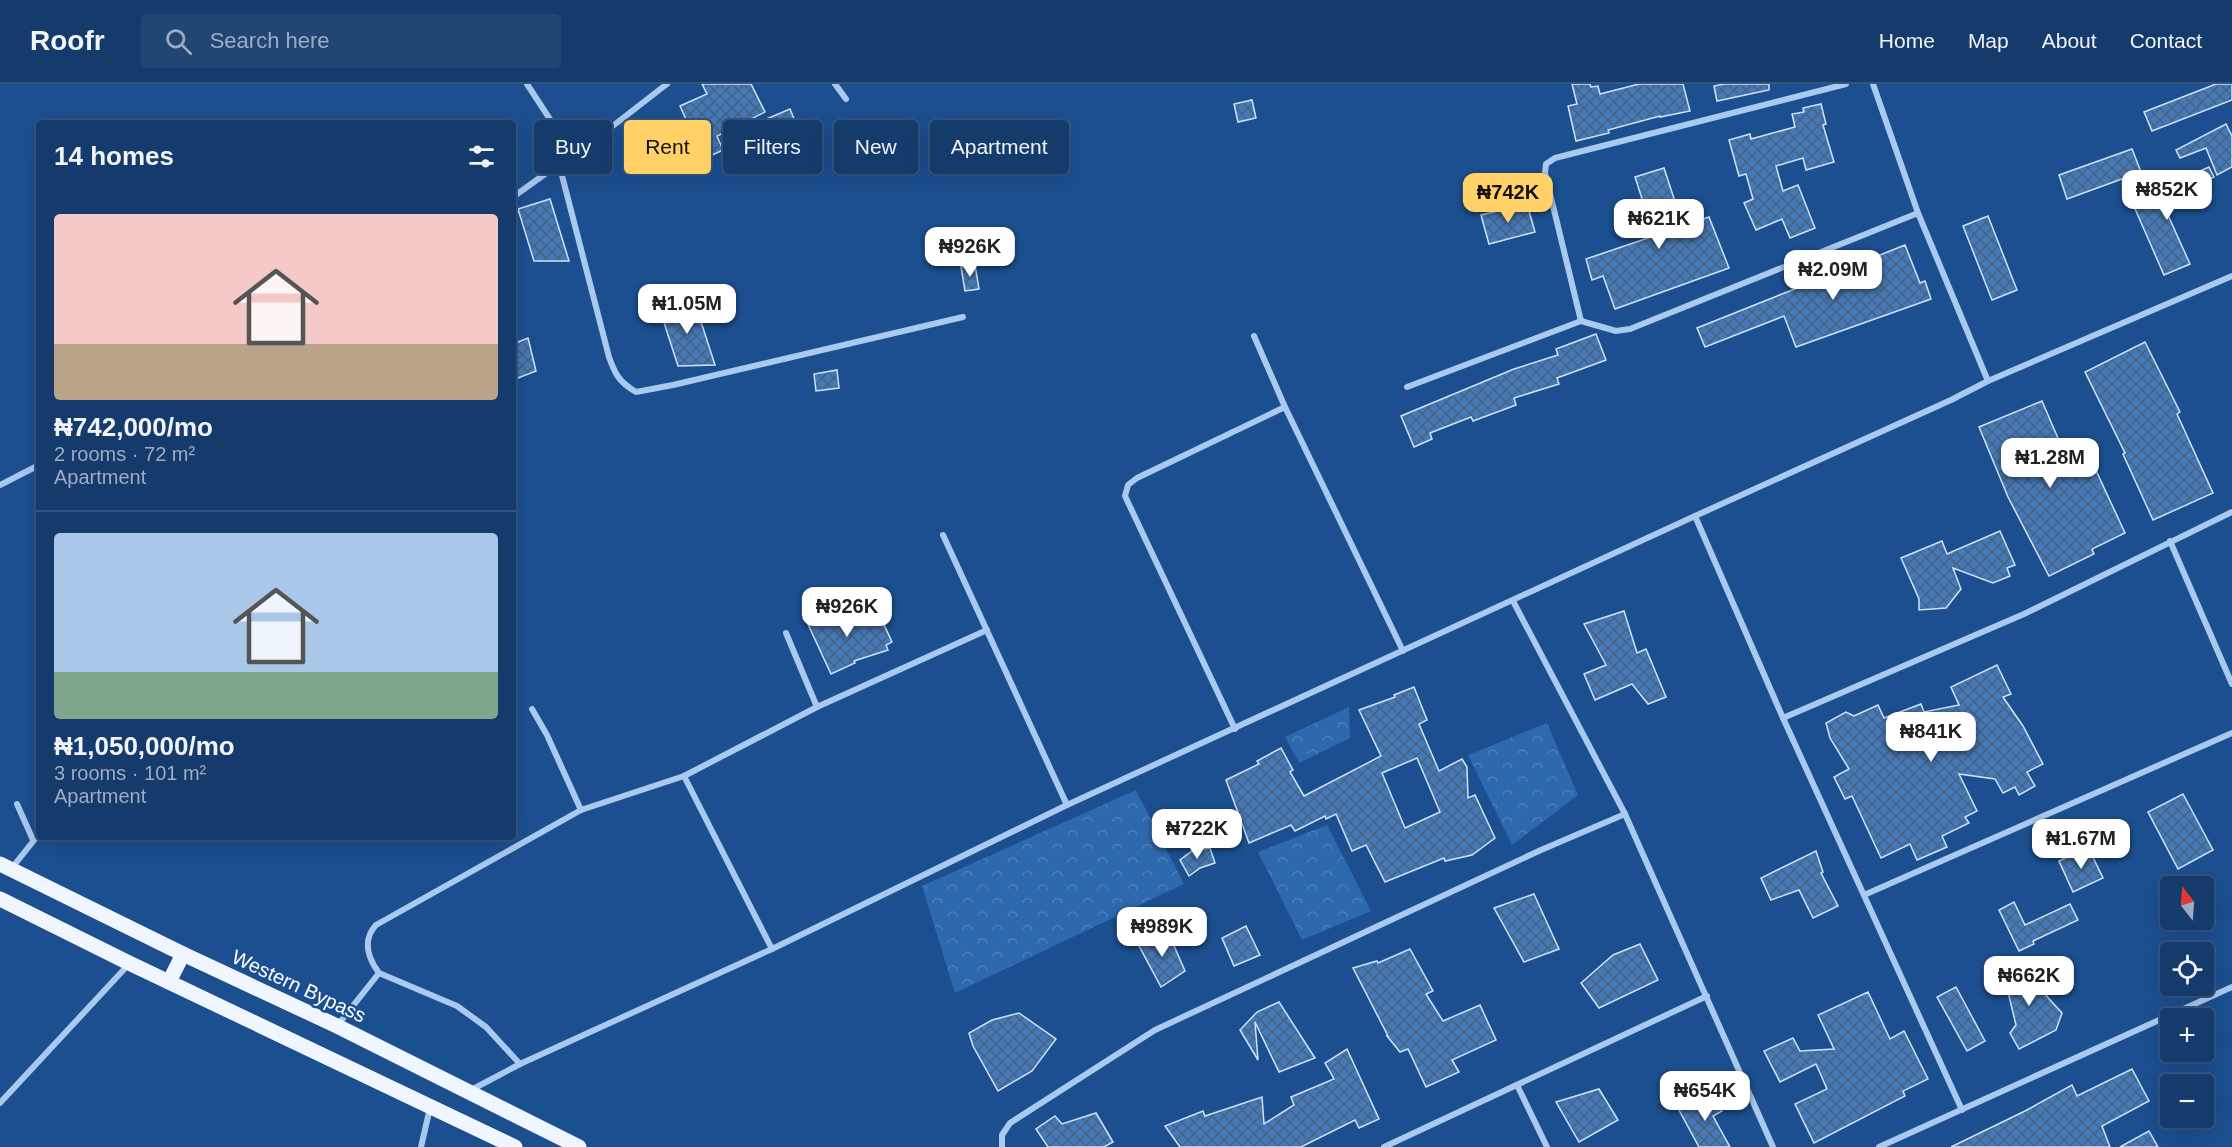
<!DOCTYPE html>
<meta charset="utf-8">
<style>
:root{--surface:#143b6b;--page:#214673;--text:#f1f3f6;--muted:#9dadc1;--line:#33557e;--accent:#ffd166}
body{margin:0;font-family:Helvetica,sans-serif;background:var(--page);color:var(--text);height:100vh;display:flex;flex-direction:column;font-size:22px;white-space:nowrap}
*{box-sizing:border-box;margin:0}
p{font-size:20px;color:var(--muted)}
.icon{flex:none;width:33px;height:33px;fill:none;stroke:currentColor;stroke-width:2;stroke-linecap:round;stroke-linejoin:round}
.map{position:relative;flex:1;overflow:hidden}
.side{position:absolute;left:36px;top:36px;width:480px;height:720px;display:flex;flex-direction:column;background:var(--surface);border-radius:6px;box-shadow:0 6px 24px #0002,0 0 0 2px var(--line)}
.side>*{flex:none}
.top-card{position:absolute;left:534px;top:36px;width:570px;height:54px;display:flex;gap:12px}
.needle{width:39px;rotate:343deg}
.controls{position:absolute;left:2160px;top:792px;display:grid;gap:12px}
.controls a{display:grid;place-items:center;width:54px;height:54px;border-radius:6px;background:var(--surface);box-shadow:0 6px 24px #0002,0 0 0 2px var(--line);font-size:30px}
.price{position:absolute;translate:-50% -51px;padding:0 14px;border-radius:12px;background:#fff;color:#222;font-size:20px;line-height:39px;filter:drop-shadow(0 2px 3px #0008)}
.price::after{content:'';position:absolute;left:50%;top:36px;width:18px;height:14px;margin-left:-9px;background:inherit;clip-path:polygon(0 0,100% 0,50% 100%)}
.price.current{background:var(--accent);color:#111}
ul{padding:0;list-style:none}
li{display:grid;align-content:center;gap:12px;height:318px;padding:0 18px}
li+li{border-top:2px solid var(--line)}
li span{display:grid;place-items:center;height:186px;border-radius:6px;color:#555}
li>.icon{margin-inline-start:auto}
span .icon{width:108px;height:108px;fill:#fffc;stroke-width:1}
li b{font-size:26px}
h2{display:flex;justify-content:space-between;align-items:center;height:72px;padding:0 18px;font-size:26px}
.chip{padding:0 21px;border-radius:6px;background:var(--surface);box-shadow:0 6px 24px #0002,0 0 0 2px var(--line);font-size:21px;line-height:54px}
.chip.current{background:var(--accent);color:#111}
header{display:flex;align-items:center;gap:36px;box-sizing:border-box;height:84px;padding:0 30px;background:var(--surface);border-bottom:2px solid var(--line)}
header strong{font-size:28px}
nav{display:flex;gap:33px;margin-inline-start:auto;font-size:21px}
.search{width:420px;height:54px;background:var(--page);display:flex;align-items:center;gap:15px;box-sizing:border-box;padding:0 21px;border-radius:6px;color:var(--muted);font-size:22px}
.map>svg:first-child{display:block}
.park{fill:url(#park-crowns)}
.building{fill:url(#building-cross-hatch);stroke:#cfe3fa;stroke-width:1.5;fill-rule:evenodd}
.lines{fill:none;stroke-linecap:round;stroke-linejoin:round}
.street{stroke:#a9c9ee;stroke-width:6}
.primary{stroke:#f0f6ff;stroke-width:15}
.labels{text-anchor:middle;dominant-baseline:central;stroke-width:5;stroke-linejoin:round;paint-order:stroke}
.street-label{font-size:20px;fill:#fff;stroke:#1b4f8f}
</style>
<header>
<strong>Roofr</strong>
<div class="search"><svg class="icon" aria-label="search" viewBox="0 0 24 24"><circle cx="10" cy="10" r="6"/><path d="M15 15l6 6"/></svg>Search here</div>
<nav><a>Home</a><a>Map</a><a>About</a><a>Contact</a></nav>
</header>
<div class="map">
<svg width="2232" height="1063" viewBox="0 0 2232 1063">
<defs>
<pattern id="park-crowns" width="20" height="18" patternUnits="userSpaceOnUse" patternTransform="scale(1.5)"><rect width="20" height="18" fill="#2e69ad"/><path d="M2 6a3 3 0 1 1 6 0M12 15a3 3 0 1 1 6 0" fill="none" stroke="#4d80b9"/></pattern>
<pattern id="building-cross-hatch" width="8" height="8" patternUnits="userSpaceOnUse" patternTransform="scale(1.5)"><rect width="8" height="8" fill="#4478b7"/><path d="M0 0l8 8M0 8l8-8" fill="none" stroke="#486282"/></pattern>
</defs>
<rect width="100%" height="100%" fill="#1b4f8f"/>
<g class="park">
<polygon points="1349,623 1350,654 1299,679 1285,653"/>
<polygon points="1547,639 1578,711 1512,761 1468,671"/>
<polygon points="1136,706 1184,800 955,909 922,802"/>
<polygon points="1327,741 1371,827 1302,856 1258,768"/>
</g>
<g class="building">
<polygon points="702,0 751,0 765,28 717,52 723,66 699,77 690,56 694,54 680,22 707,10"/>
<polygon points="1572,0 1590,0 1591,3 1598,2 1600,10 1639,0 1683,0 1690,27 1660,33 1660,32 1608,46 1609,49 1576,57 1568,22 1577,20"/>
<polygon points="1724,0 1769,0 1769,6 1717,17 1714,2"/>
<polygon points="2216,0 2232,0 2232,16 2152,47 2144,28"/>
<polygon points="1252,16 1256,34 1238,38 1234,20"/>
<polygon points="1821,20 1826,40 1823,41 1834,78 1806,86 1803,74 1776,82 1783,107 1798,101 1815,144 1790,154 1782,135 1756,146 1744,119 1753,115 1746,90 1739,92 1729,56 1750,50 1751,55 1795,43 1792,30 1804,28 1803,24"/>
<polygon points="790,25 801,51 768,65 757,39"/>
<polygon points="2226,40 2232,52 2232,83 2217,91 2206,64 2180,74 2176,66"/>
<polygon points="2132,65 2141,88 2067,115 2059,91"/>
<polygon points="2209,83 2214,93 2163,120 2190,180 2164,191 2132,118"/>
<polygon points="1664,84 1683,142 1709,133 1729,184 1615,225 1603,192 1592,196 1586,175 1654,152 1635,93"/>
<polygon points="550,115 569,177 534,177 518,125"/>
<polygon points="1527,120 1535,148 1489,160 1481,131"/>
<polygon points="1988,132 2017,206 1992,216 1963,142"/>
<polygon points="1905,161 1920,199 1925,197 1931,215 1796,263 1784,232 1705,263 1697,244"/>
<polygon points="975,181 979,205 965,207 961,183"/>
<polygon points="694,216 715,281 678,282 660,226"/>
<polygon points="1596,250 1606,276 1557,294 1559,300 1514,314 1516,321 1473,337 1471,333 1430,349 1432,355 1414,363 1401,332 1514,285 1558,271 1556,265"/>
<polygon points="528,254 536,287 513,296 513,260"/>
<polygon points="2145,258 2180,328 2177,330 2213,409 2153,436 2123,370 2125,369 2085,288"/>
<polygon points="837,286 839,304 816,307 814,290"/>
<polygon points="2042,317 2073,389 2093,380 2125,449 2092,465 2094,470 2049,492 2008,413 1979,343"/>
<polygon points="2000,447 2015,481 2007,484 2010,492 1993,499 1953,484 1961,505 1946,524 1919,526 1919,515 1901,474 1942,457 1947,470"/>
<polygon points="841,522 850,543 879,530 892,558 886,561 888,566 854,577 855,579 831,590 806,536"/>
<polygon points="1624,527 1637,569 1646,565 1666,613 1648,620 1632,600 1595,616 1584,590 1606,581 1584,540"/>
<polygon points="1997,581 2011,610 2003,613 2023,642 2043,680 2027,688 2035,702 2019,711 2015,703 2003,709 1995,695 1959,690 1977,727 1965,733 1969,739 1942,752 1947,763 1917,776 1910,760 1881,774 1852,712 1845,715 1834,693 1849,685 1830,654 1826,639 1846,628 1854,632 1878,621 1884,634 1921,620 1924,628 1959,621 1951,603"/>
<path d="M1414 603 1427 636 1419 640 1439 687 1462 675 1467 683 1468 714 1475 711 1495 754 1472 771 1445 777 1444 774 1385 798 1366 761 1352 767 1336 730 1326 735 1325 732 1295 747 1291 741 1249 759 1226 696 1259 680 1257 677 1281 664 1293 686 1290 688 1304 712 1381 672 1359 626 1395 613 1394 611ZM1417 674 1440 728 1405 744 1382 689Z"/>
<polygon points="2183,710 2213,766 2178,785 2148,728"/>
<polygon points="2088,763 2103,794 2073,808 2059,777"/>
<polygon points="1210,764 1215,779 1200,784 1189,792 1180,776 1192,767"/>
<polygon points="1816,767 1823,788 1821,789 1838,822 1813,834 1799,806 1771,816 1761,794"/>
<polygon points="1534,810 1559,865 1524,878 1494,824"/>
<polygon points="2014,818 2025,841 2070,820 2078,836 2033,857 2034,860 2019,867 1999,826"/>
<polygon points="1246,842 1260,871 1234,882 1222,854"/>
<polygon points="1168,848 1185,887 1161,903 1138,860 1148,854"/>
<polygon points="1640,860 1658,896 1599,924 1581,899 1613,871"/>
<polygon points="1410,865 1433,907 1426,910 1443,937 1480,921 1496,956 1452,976 1459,988 1426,1003 1408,965 1400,968 1387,952 1388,952 1353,884 1377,877 1378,879"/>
<polygon points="2026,877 2030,894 2062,929 2056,946 2019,965 2010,949 2016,941 2002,883"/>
<polygon points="1956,903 1985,957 1967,967 1937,913"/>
<polygon points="1868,908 1890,955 1904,947 1928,995 1903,1007 1905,1012 1814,1059 1795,1020 1827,1005 1816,980 1780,998 1764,967 1793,954 1800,967 1834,965 1818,931"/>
<polygon points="1279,918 1315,974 1279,988 1255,938 1258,976 1240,946 1257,928"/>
<polygon points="1019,929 1056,955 1032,987 998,1007 973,962 969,949 992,936"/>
<polygon points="1347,965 1379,1035 1359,1044 1355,1036 1301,1063 1180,1063 1165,1042 1203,1027 1205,1032 1262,1013 1264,1040 1294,1021 1291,1013 1334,995 1325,979"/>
<polygon points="2132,985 2149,1017 2102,1042 2110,1063 1951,1063 2025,1027 2072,1001 2077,1012"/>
<polygon points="1599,1005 1618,1036 1579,1058 1556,1018"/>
<polygon points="1712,1008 1722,1027 1713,1032 1730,1063 1699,1063 1679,1026"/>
<polygon points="1096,1029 1113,1058 1104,1063 1048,1063 1036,1045 1055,1032 1062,1040"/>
<polygon points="2149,1047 2158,1063 2120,1063"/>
</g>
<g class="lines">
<g class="street">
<polyline points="527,0 574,72"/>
<polyline points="835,0 846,15"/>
<polyline points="1873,0 1918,129 1988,297"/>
<path d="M559 80 609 273C615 290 619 298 636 308L673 301 963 233"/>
<polyline points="513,113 559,80 574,72 667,0"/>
<polyline points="1581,237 1545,89 1546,80 1555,74 1846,0"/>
<polyline points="1254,252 1285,323"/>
<polyline points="1407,303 1581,237 1616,247 1630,245 1918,129"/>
<polyline points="0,401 39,381"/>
<polyline points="1695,432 1783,634 1962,1026"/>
<polyline points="943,451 1067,721"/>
<polyline points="2170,457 2232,600"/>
<polyline points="1513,517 1625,730 1773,1063"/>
<polyline points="817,623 987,546"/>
<polyline points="532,625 547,651 581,726"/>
<polyline points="1783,634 2024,530 2232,428"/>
<polyline points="1235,645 1125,412 1128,401 1137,394 1285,323 1403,567"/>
<polyline points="684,692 772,865"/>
<polyline points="17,720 33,756"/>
<polyline points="11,785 39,750"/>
<polyline points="1864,811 2232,649"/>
<polyline points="337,942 379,889"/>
<path d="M520 980 486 943 457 922 379 889C368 874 362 856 376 841L581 726 684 692 817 623 786 549"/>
<polyline points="1517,1001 1547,1063"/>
<polyline points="471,1006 520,980 772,865 1067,721 1695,432 1951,316 1988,297 2232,192"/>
<polyline points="0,1019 129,880"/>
<polyline points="421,1063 430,1024"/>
<polyline points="1002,1063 1002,1051 1010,1039 1155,946 1541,766 1625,730"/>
<polyline points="1384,1063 1707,912"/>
<polyline points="1879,1063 2232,903"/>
</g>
<g class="primary">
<polyline points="0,780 183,870 337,942 579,1063"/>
<polyline points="0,815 129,879 515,1063"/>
<polyline points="169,898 183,870"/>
</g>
</g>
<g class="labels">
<g class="street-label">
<text transform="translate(299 902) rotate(25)">Western Bypass</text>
</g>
</g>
</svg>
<div class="controls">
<a><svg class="needle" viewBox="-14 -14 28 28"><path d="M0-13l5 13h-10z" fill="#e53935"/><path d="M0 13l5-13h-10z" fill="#9dadc1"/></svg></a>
<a><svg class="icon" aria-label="locate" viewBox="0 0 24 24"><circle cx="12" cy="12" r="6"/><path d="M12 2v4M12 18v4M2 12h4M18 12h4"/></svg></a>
<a>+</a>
<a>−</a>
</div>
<b class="price" style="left:2167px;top:137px">₦852K</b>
<b class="price current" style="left:1508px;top:140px">₦742K</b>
<b class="price" style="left:1659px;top:166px">₦621K</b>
<b class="price" style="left:970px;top:194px">₦926K</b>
<b class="price" style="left:1833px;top:217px">₦2.09M</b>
<b class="price" style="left:687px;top:251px">₦1.05M</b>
<b class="price" style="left:2050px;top:405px">₦1.28M</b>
<b class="price" style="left:847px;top:554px">₦926K</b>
<b class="price" style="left:1931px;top:679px">₦841K</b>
<b class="price" style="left:1197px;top:776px">₦722K</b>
<b class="price" style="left:2081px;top:786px">₦1.67M</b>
<b class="price" style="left:1162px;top:874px">₦989K</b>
<b class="price" style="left:2029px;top:923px">₦662K</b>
<b class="price" style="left:1705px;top:1038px">₦654K</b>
<div class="top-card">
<a class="chip">Buy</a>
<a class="chip current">Rent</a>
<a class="chip">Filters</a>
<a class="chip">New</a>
<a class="chip">Apartment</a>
</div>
<section class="side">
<h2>14 homes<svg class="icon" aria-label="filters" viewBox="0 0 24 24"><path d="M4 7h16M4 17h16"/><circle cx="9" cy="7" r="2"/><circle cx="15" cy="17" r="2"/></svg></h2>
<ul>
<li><span style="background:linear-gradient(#f6c9c9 70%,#b9a48a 0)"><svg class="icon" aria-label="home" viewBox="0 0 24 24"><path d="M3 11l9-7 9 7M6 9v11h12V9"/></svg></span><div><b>₦742,000/mo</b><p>2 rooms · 72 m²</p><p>Apartment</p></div></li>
<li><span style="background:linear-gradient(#a9c7e8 75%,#7fa58c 0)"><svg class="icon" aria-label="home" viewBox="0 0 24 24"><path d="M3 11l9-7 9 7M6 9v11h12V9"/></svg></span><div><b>₦1,050,000/mo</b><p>3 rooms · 101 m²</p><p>Apartment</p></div></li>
</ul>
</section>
</div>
